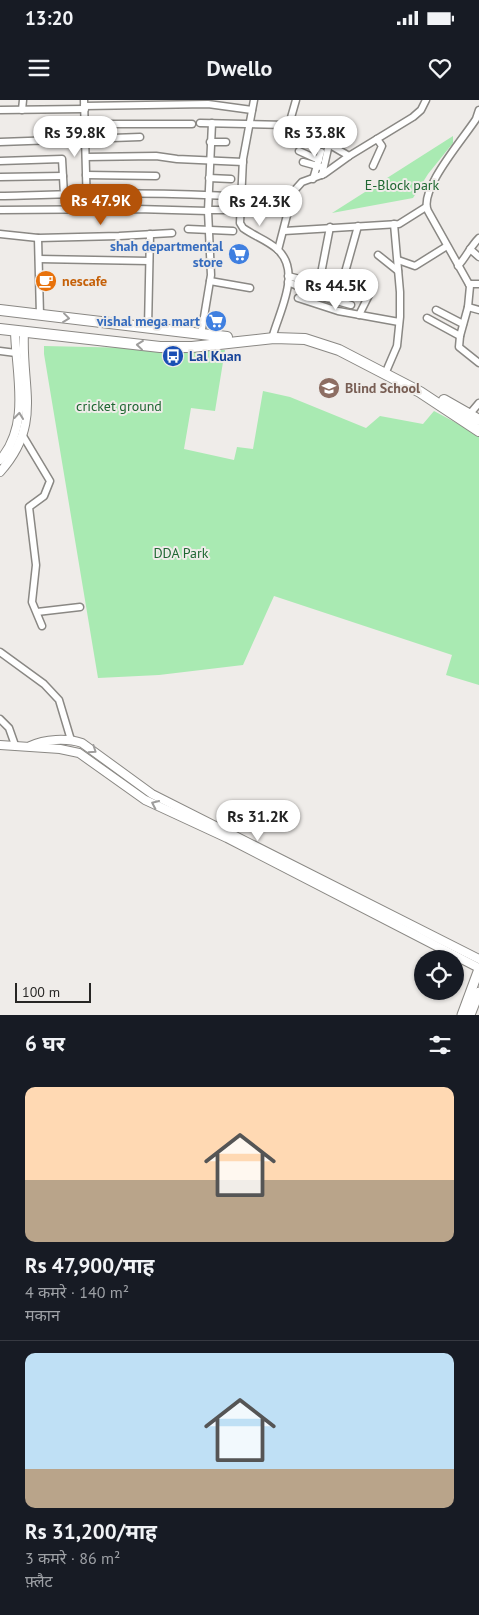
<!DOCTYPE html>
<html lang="hi">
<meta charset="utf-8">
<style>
:root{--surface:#171b24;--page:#242831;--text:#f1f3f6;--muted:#9ea1a6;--line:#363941;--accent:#b45309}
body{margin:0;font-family:"PT Sans","Noto Sans Devanagari",sans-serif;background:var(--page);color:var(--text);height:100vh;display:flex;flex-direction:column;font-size:19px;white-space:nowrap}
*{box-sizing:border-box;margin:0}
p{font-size:16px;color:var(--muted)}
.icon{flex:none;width:28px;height:28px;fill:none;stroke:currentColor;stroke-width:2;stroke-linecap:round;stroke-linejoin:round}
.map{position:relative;height:915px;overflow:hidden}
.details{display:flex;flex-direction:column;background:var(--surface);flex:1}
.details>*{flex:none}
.controls{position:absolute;left:414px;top:850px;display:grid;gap:10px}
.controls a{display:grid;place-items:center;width:50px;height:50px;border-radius:50%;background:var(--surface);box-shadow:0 1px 4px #0004;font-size:25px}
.scale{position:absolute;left:15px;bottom:12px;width:76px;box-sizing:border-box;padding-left:5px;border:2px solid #272624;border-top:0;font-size:14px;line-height:18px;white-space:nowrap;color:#272624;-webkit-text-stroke:4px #efece9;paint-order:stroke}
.price{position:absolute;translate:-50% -42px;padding:0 11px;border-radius:18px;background:#fff;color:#222;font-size:16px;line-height:32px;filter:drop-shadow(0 1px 2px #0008)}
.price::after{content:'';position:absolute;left:50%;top:30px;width:15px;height:11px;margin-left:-8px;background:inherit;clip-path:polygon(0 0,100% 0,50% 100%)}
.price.selected{background:var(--accent);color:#fff}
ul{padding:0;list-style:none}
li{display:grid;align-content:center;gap:10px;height:265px;padding:0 25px}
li+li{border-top:1px solid var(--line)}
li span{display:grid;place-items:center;height:155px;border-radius:10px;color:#555}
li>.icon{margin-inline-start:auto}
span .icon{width:90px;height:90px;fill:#fffc;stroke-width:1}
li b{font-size:21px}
h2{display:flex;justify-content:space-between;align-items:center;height:60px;padding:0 25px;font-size:21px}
.status{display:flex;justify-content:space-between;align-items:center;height:35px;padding:0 25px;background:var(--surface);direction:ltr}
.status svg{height:14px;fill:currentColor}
header{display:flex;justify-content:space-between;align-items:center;height:65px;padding:0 25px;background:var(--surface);font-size:22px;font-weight:600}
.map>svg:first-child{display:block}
.green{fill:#a9eab2}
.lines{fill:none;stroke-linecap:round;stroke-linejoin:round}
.minor-casing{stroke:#8a8884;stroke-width:9}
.tertiary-casing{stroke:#8a8884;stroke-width:10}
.secondary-casing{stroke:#8a8884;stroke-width:11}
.primary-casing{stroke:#8a8884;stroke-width:12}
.minor{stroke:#fff;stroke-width:6}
.tertiary{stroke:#fff;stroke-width:8}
.secondary{stroke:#fff;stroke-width:9}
.primary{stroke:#fff;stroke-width:10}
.oneway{stroke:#9e9d9c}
.labels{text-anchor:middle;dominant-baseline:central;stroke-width:4;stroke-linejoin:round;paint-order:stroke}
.park-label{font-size:14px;fill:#1f6732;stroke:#efece9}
.shop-label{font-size:14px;font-weight:bold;fill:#366cbe;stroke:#efece9;text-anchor:end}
.food-label{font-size:14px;font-weight:bold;fill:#c56008;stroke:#efece9;text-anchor:start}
.transit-label{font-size:14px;font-weight:bold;fill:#164399;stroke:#efece9;text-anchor:start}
.education-label{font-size:14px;font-weight:bold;fill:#785e54;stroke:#efece9;text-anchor:start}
</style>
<div class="status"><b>13:20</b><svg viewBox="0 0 49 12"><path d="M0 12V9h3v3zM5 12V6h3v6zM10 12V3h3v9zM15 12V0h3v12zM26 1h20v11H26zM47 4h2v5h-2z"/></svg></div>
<header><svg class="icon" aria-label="menu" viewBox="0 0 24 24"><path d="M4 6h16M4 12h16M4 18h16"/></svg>Dwello<svg class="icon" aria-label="heart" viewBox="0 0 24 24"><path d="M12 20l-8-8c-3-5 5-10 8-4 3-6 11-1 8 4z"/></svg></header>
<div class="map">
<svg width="479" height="915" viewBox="0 0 479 915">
<rect width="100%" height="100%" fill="#efece9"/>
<g class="green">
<polygon points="453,36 453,43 428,74 413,98 332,113"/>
<polygon points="44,246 225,250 215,311 191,308 184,349 234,360 237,347 253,349 263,291 290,297 366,328 380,316 423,324 434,311 479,335 479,585 446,575 452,555 274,496 243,565 159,575 98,578 44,254"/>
</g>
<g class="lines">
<g class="minor-casing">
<g id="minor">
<polyline points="84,0 87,109"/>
<path d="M254 0 243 59 240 123 243 128C254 136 267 140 277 149 302 171 280 210 273 235"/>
<polyline points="84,6 208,4 252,10"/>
<polyline points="0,10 85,9"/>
<polyline points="22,10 23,0"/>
<path d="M479 10 476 19C464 38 418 90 428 111L470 186 468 207 460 236 459 247 479 263"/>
<polyline points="200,23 286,25 290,21 296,0"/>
<polyline points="289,23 294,30 325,42 349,56"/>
<polyline points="85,24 192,24"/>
<polyline points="0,42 140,37"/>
<polyline points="210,42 226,42"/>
<polyline points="299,51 319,60"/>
<polyline points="86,57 156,56 177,59 243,62"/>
<polyline points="0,61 62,59 64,95"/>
<polyline points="303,62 321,67"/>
<polyline points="373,66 382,46 377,39"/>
<polyline points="86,75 156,76"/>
<polyline points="322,75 329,44"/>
<polyline points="0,77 63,76"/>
<polyline points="209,78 231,79"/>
<polyline points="313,79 321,52"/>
<path d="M0 96C80 94 161 91 242 97"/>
<polyline points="0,110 137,109 208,111"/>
<polyline points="208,110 230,110"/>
<polyline points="188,129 233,131"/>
<polyline points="284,131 399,124 426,107"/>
<polyline points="0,134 38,138 119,136 172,133"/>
<polyline points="38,138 40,215"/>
<polyline points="470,149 479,157"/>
<polyline points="278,150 293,92 302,82 324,74 349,56 413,17 421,10 426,0"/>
<polyline points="378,155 398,171"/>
<polyline points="39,159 149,161"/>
<polyline points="398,160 415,166 447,146"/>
<path d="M458 166C467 156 470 147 479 138"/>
<polyline points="288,176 319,184 330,127"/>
<polyline points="210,181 250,188"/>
<polyline points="288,182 326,198 351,205"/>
<polyline points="342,183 358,126"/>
<polyline points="469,184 479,184"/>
<polyline points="298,198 338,211 399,222"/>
<polyline points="468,207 479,210"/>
<polyline points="436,210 463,224"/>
<polyline points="359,215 371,191"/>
<polyline points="427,218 460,236"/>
<polyline points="148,228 150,134"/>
<polyline points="201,235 211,175 208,111 212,23"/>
<polyline points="0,251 16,253"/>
<polyline points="385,274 397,246 400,217 400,192 394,124"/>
<polyline points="468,316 479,303"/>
<polyline points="23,336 50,381 44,396 29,407 36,465 32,502 42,526"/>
<polyline points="37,512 80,507"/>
<polyline points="0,552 44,584 59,600 71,640"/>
<polyline points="0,619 9,628 15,645"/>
</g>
</g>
<g class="tertiary-casing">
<g id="tertiary">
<path d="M0 360C31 324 16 274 15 231"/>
<path d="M0 372C43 324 21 288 24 232"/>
<polyline points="0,645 60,649 79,653 145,700 227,738 479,868"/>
<path d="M30 646C45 639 67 638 82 643L152 694 479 859"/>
</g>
</g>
<g class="secondary-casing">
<g id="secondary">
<polyline points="462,915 479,869"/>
<polyline points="470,915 479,892"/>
</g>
</g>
<g class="primary-casing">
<g id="primary">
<polyline points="0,210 227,237"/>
<polyline points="0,229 160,247 192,247 274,238 305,239 339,250 420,292 479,331"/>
<polyline points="444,300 479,320"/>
</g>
</g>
<use href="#minor" class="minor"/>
<use href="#tertiary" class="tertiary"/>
<use href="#secondary" class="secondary"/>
<use href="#primary" class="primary"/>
</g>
<defs><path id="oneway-chevron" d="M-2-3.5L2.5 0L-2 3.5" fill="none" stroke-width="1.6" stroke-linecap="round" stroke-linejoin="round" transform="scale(1.25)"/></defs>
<g class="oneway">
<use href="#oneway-chevron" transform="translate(66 218) rotate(7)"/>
<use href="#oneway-chevron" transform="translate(140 245) rotate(-174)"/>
<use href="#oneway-chevron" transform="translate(19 316) rotate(-84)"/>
<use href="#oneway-chevron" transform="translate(93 650) rotate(34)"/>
<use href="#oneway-chevron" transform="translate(155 704) rotate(-155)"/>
</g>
<defs>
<g id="supermarket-disc" transform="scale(1.125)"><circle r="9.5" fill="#3f7fe0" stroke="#efece9"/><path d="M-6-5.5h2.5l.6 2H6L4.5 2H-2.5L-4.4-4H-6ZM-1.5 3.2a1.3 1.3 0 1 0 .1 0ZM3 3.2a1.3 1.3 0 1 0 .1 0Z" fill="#fff"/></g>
<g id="cafe-disc" transform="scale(1.125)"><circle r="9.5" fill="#e8710a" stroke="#efece9"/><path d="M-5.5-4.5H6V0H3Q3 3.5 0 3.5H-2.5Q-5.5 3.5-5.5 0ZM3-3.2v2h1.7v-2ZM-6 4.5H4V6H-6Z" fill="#fff"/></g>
<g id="bus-disc" transform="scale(1.125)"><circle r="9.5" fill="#1a4fb4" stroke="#efece9"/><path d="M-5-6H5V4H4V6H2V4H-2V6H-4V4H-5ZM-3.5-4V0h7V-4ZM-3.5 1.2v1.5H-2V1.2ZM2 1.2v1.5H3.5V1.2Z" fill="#fff"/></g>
<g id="school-disc" transform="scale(1.125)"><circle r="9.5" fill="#8d6e63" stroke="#efece9"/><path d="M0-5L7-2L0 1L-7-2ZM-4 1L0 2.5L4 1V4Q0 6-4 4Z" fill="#fff"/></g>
</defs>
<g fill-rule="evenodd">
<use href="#supermarket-disc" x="239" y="154"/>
<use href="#cafe-disc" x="46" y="181"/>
<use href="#supermarket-disc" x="216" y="221"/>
<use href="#bus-disc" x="173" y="256"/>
<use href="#school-disc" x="329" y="288"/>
</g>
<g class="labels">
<g class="park-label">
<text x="402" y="85">E-Block park</text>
<text x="119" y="306">cricket ground</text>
<text x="181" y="453">DDA Park</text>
</g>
<g class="shop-label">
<text x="223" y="146">shah departmental<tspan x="223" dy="16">store</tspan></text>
<text x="200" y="221">vishal mega mart</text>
</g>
<g class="food-label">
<text x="62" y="181">nescafe</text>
</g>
<g class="transit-label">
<text x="189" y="256">Lal Kuan</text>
</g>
<g class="education-label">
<text x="345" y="288">Blind School</text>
</g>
</g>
</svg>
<div class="controls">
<a><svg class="icon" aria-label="locate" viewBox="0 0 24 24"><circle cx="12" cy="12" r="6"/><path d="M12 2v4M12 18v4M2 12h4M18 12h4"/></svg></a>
</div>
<div class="scale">100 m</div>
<b class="price" style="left:75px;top:58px">Rs 39.8K</b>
<b class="price" style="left:315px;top:58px">Rs 33.8K</b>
<b class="price selected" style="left:101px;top:126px">Rs 47.9K</b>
<b class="price" style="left:260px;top:127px">Rs 24.3K</b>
<b class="price" style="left:336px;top:211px">Rs 44.5K</b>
<b class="price" style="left:258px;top:742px">Rs 31.2K</b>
</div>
<section class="details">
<h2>6 घर<svg class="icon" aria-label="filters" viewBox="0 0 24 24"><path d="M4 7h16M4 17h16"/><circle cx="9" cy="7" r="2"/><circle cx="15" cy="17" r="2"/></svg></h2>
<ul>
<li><span style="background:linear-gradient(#ffd9b3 60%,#b9a48a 0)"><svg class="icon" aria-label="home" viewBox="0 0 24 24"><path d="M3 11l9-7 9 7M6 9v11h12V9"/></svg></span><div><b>Rs 47,900/माह</b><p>4 कमरे · 140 m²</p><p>मकान</p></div></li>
<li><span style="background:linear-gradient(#bfe0f5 75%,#b9a48a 0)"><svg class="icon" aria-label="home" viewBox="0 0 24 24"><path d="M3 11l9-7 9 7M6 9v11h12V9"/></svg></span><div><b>Rs 31,200/माह</b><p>3 कमरे · 86 m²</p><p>फ़्लैट</p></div></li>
</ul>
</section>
